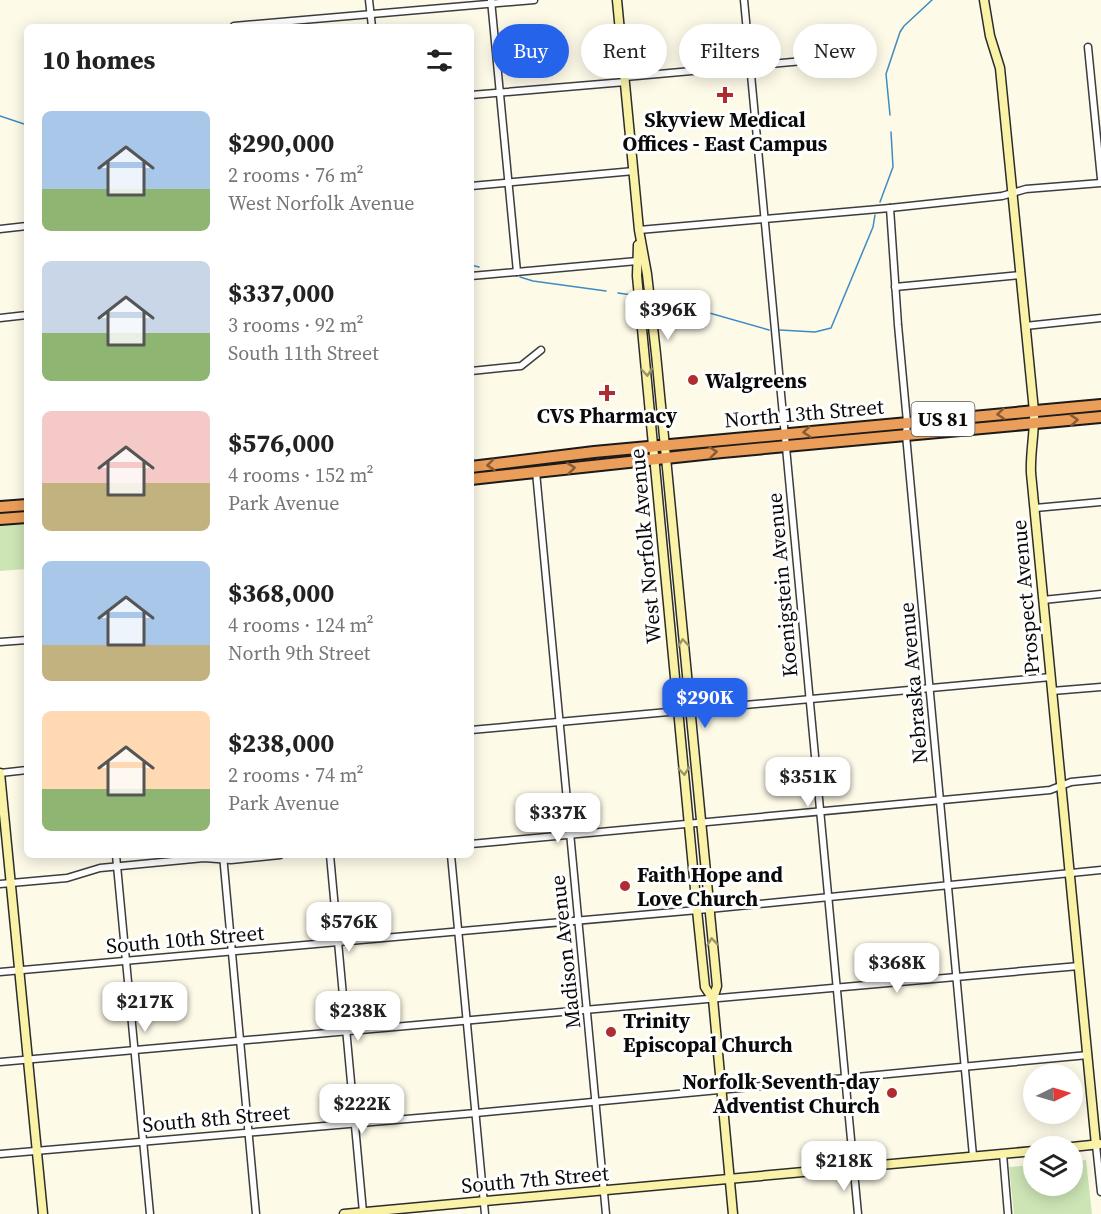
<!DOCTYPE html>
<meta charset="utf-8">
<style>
:root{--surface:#fff;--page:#f6f6f6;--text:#222;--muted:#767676;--accent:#2563eb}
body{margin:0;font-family:"Source Serif 4",serif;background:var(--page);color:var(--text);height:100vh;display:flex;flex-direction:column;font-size:22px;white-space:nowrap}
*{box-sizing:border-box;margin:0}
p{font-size:20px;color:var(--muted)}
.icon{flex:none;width:33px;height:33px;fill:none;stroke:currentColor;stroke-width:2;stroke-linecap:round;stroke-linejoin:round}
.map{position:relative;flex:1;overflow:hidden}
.side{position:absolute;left:24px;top:24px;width:450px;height:834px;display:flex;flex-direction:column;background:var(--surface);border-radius:9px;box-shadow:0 3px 15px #0003}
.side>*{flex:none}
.banner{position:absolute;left:492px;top:24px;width:519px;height:54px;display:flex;gap:12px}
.needle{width:39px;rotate:85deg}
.controls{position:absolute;left:1023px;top:1064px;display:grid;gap:12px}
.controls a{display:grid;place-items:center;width:60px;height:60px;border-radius:50%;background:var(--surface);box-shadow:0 3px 15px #0003;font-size:30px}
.price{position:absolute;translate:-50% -51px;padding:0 14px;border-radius:12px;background:#fff;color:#222;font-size:20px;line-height:39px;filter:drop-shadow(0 2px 3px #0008)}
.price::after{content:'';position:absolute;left:50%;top:36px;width:18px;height:14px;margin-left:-9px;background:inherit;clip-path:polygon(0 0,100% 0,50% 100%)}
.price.selected{background:var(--accent);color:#fff}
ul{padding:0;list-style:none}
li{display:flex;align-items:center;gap:18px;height:150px;padding:0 18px}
li span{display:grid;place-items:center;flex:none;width:168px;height:120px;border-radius:9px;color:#555}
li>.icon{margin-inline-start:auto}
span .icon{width:72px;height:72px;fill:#fffc;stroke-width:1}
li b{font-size:26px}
h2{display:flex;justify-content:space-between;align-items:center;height:72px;padding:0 18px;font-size:26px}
.tag{padding:0 21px;border-radius:27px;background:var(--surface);box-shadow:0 3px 15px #0003;font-size:21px;line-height:54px}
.tag.selected{background:var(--accent);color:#fff}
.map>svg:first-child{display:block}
.green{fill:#cde5b5}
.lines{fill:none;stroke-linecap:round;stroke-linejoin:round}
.stream{stroke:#3d8bc3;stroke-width:1.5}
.street-casing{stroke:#3d3d3d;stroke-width:9}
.secondary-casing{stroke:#2c2c2c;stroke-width:11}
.highway-casing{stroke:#1b1b1b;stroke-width:14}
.street{stroke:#fff;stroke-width:6}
.secondary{stroke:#faf2a7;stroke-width:8}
.highway{stroke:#eb9e59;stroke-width:10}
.oneway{stroke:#9a9568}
.oneway2{stroke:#865b35}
.poi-dot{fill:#af2c31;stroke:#fff;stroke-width:2}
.labels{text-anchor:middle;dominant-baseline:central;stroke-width:6;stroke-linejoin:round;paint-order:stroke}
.shield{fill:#fff;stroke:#545454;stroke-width:1.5}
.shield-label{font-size:20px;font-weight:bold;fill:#0a0a0a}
.poi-label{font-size:21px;font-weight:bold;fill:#0a0a0a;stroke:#fff;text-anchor:start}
.street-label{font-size:21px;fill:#0a0a0a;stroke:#fff}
</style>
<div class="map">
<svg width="1101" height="1214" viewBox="0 0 1101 1214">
<rect width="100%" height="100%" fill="#fefae8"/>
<g class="green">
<polygon points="27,519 27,569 0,571 0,522"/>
<polygon points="1086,1160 1092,1214 1014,1214 1009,1167 1033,1165 1034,1185 1072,1185 1073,1161"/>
</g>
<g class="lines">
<g class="stream">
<polyline points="890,115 886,74 900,32 904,26 932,0"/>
<polyline points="0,116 27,125"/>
<polyline points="880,202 893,167 891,132"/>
<polyline points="471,265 479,267"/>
<polyline points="520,277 533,281 606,291"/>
<polyline points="618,293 632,295"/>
<polyline points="660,299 769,330"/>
<polyline points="780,330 815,332 831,328 873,227 875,215"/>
</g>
<g class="street-casing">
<g id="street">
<polyline points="369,0 372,27"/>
<polyline points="491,0 517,272"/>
<polyline points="744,0 858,1214"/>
<polyline points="234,26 534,0"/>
<polyline points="1088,47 1101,179"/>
<polyline points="625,77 858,56"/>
<polyline points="471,95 625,82"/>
<polyline points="471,186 634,171"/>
<polyline points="890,208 898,325 907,422 906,435 973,1156"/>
<polyline points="0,229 27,226"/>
<polyline points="639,230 890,208 1002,196 1026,189 1101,183"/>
<polyline points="471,276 637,261"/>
<polyline points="895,287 1020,275"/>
<polyline points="0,318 27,315"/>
<polyline points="1025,326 1101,318"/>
<polyline points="471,371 521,366 541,350"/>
<polyline points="536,472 606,1214"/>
<polyline points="1035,508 1101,502"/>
<polyline points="1043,600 1101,594"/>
<polyline points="0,642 27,640"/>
<polyline points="1052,691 1101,687"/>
<polyline points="471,730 1051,677"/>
<polyline points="0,773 27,770"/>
<polyline points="471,844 1050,790 1071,782 1101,779"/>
<polyline points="116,855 150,1214"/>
<polyline points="223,855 256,1214"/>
<polyline points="330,855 363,1212"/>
<polyline points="451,855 485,1214"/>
<polyline points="0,884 67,878 100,868 204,858 231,860 280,855"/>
<polyline points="0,972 709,909 1101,870"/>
<polyline points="0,1062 1079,966"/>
<polyline points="1096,1145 1101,1192"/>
<polyline points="0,1154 476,1113 1088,1055"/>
<polyline points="1003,1154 1008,1214"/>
</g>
</g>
<g class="secondary-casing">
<g id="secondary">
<polyline points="617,0 639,230 647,274 656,354 717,986 713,999 733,1214"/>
<path d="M984 0 990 36 1000 68 1034 411C1035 432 1030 452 1031 473L1096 1145"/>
<polyline points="638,245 637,276 697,910 705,987 713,999"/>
<polyline points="0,773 43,1214"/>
<polyline points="1072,1147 1101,1144"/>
<polyline points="344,1214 1034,1151"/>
</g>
</g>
<g class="highway-casing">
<g id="highway">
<polyline points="471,467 594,452 1101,405"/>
<polyline points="471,479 722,452 1101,417"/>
<polyline points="0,507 27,505"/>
<polyline points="0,519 27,517"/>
</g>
</g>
<use href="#street" class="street"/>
<use href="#secondary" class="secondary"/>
<use href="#highway" class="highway"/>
</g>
<defs><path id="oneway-chevron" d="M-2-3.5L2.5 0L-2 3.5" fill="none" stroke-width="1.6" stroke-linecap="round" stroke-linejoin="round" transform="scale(1.5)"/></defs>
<g class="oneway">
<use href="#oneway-chevron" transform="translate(647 372) rotate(85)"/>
<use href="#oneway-chevron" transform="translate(683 643) rotate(-96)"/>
<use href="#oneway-chevron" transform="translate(684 771) rotate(85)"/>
<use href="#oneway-chevron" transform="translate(712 942) rotate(-96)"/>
</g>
<g class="oneway2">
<use href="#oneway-chevron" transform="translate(1001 414) rotate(175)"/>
<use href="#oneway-chevron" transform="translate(1074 420) rotate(-5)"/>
<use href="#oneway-chevron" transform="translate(807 432) rotate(175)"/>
<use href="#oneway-chevron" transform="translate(713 452) rotate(-6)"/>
<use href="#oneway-chevron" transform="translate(491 465) rotate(174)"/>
<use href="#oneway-chevron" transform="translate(571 468) rotate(-7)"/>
</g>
<g class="poi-dot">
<path d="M722 86h6v6h6v6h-6v6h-6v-6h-6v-6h6z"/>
<circle cx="693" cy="380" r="6"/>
<path d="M604 384h6v6h6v6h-6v6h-6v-6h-6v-6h6z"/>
<circle cx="625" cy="886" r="6"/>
<circle cx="611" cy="1032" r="6"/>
<circle cx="892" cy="1093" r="6"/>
</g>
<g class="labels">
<rect class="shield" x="911.5" y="402" width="63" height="34" rx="4.5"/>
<g class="shield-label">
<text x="943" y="419">US 81</text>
</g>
<g class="poi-label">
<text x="725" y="119" text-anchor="middle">Skyview Medical<tspan x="725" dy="24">Offices - East Campus</tspan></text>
<text x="705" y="380">Walgreens</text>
<text x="607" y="415" text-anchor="middle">CVS Pharmacy</text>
<text x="637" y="874">Faith Hope and<tspan x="637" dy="24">Love Church</tspan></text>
<text x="623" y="1020">Trinity<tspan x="623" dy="24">Episcopal Church</tspan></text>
<text x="880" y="1081" text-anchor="end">Norfolk Seventh-day<tspan x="880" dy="24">Adventist Church</tspan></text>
</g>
<g class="street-label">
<text transform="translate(804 413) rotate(-5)">North 13th Street</text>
<text transform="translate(645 546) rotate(-95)">West Norfolk Avenue</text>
<text transform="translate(782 585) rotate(-95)">Koenigstein Avenue</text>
<text transform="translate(1025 597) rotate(-95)">Prospect Avenue</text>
<text transform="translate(913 683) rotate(-95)">Nebraska Avenue</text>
<text transform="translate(185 939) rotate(-5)">South 10th Street</text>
<text transform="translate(565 952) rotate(-96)">Madison Avenue</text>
<text transform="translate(216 1118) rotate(-5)">South 8th Street</text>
<text transform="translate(535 1179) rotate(-5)">South 7th Street</text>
</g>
</g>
</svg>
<div class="controls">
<a><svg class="needle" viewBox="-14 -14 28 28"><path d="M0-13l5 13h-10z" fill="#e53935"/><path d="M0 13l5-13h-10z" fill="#767676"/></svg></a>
<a><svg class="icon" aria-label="layers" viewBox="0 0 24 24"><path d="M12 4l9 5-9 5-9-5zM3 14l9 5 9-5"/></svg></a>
</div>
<b class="price" style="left:668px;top:341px">$396K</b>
<b class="price selected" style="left:705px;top:729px">$290K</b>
<b class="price" style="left:808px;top:808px">$351K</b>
<b class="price" style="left:558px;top:844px">$337K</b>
<b class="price" style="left:349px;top:953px">$576K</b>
<b class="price" style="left:897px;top:994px">$368K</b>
<b class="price" style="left:145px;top:1033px">$217K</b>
<b class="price" style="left:358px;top:1042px">$238K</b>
<b class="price" style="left:362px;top:1135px">$222K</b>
<b class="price" style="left:844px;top:1192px">$218K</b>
<div class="banner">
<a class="tag selected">Buy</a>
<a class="tag">Rent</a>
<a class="tag">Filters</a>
<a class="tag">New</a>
</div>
<section class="side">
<h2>10 homes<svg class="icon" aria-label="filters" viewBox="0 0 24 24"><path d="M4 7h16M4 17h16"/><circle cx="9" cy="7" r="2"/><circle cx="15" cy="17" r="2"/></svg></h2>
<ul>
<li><span style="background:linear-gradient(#a9c7e8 65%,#8fb573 0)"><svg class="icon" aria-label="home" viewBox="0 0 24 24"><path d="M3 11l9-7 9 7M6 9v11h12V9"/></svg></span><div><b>$290,000</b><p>2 rooms · 76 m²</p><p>West Norfolk Avenue</p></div></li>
<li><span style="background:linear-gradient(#c9d6e8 60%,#8fb573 0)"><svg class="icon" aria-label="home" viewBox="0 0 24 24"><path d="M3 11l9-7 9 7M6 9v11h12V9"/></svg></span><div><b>$337,000</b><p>3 rooms · 92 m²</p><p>South 11th Street</p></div></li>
<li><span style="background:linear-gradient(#f6c9c9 60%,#c2b280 0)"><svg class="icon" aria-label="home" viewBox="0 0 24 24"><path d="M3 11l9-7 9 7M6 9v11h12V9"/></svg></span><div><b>$576,000</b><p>4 rooms · 152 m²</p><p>Park Avenue</p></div></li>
<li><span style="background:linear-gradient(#a9c7e8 70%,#c2b280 0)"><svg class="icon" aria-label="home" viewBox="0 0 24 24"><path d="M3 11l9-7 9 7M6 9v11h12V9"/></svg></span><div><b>$368,000</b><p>4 rooms · 124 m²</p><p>North 9th Street</p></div></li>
<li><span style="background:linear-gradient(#ffd9b3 65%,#8fb573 0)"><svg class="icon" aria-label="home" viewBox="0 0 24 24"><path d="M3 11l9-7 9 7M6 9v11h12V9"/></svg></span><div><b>$238,000</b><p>2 rooms · 74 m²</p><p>Park Avenue</p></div></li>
</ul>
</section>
</div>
